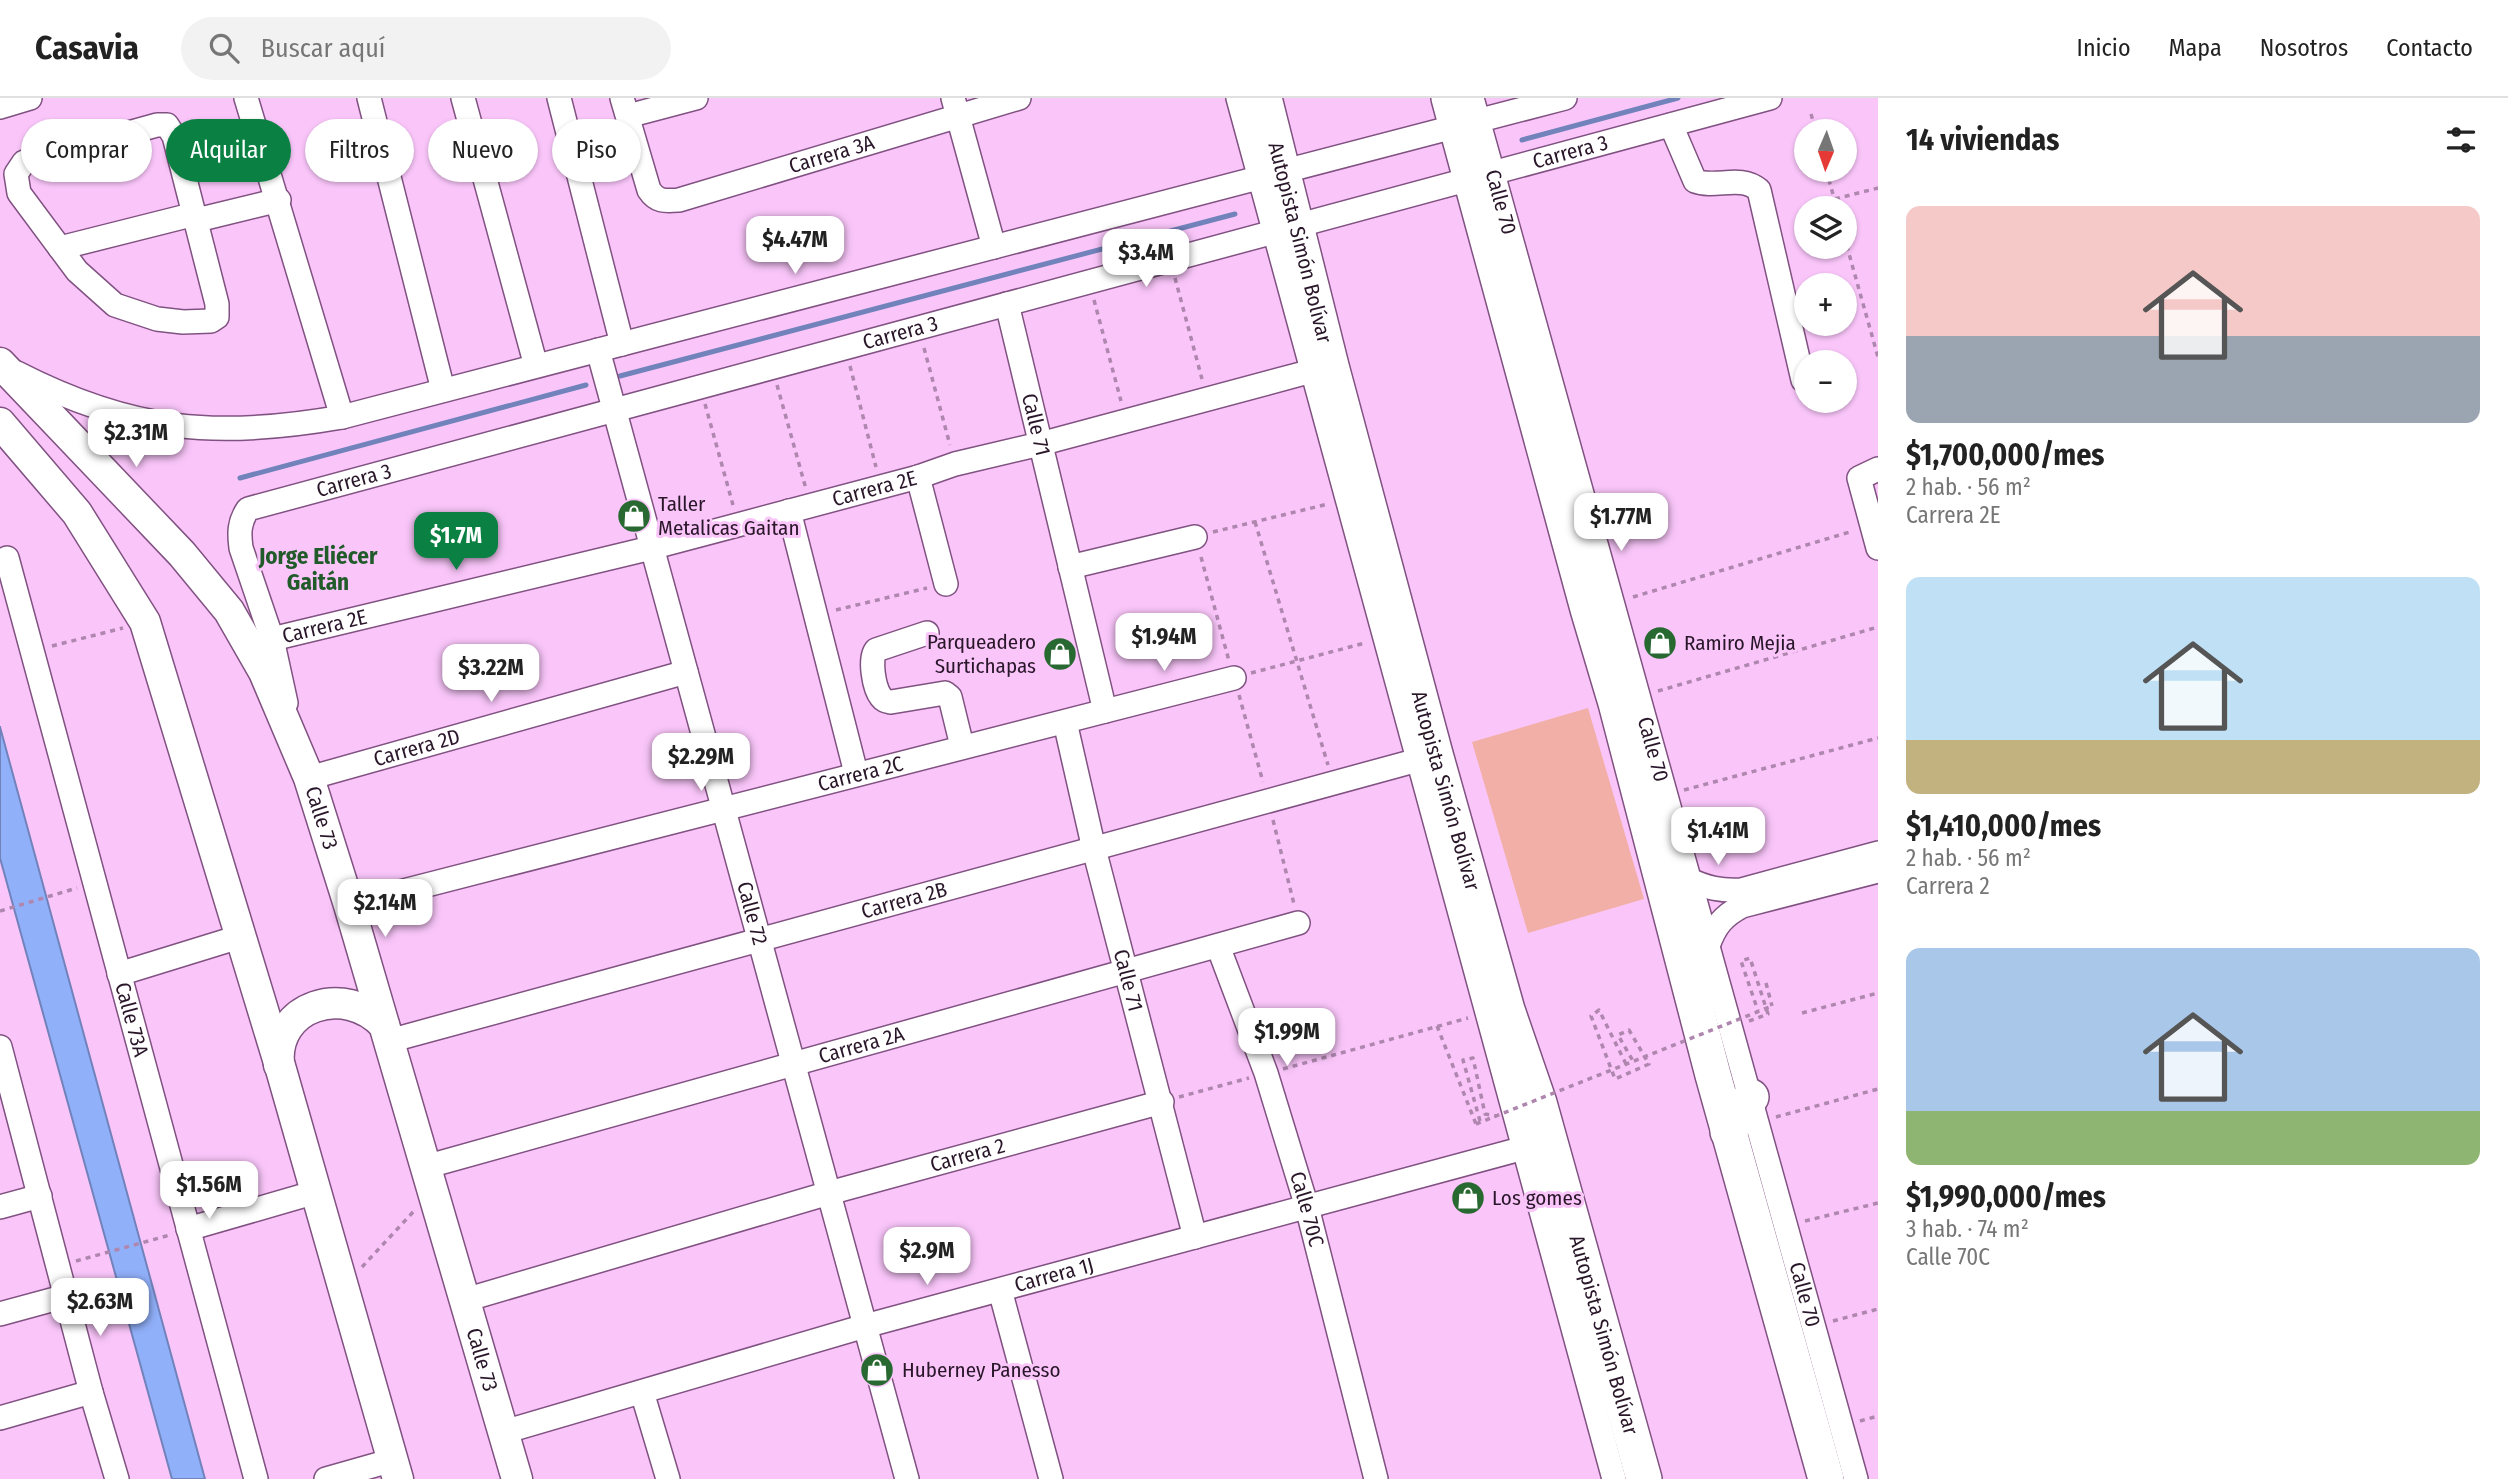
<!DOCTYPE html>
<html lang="es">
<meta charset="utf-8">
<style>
:root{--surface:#fff;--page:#f2f2f2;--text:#222;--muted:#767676;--line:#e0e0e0;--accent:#0b8043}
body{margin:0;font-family:"Fira Sans Condensed",sans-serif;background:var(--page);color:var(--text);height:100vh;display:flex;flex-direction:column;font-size:26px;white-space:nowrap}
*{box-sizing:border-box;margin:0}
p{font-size:23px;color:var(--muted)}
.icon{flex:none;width:38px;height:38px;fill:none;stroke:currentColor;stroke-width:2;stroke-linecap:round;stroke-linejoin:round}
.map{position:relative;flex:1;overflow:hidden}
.sheet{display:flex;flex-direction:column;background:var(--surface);width:630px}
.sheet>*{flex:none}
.guide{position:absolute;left:21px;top:21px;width:665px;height:63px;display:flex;gap:14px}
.needle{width:46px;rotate:182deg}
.controls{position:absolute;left:1794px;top:21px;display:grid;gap:14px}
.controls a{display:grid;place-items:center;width:63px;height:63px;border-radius:50%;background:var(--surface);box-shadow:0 2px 5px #0004;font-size:35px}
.price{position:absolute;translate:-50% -60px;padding:0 16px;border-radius:14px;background:#fff;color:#222;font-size:23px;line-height:46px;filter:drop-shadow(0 2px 4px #0008)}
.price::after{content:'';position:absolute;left:50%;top:42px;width:21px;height:16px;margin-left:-10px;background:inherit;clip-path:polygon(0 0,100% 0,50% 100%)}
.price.active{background:var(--accent);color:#fff}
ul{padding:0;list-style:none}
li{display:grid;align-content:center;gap:14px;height:371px;padding:0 28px}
li span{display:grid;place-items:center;height:217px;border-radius:14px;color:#555}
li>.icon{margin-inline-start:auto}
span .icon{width:126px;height:126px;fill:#fffc;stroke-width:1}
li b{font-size:30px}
h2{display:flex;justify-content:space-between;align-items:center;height:84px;padding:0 28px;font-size:30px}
.tag{padding:0 24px;border-radius:32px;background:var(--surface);box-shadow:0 2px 5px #0004;font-size:24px;line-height:63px}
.tag.active{background:var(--accent);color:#fff}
header{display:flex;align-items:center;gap:42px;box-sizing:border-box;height:98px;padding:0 35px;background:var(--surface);border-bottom:2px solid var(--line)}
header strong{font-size:33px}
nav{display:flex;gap:38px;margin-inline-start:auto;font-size:24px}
.search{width:490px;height:63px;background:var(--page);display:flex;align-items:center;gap:18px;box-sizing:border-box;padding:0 24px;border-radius:38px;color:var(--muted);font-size:26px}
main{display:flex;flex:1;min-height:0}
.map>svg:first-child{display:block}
.green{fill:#f2afa8}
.water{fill:#91b0fa;stroke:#7282bb;stroke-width:2}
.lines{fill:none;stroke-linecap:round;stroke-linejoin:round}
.stream{stroke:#7282bb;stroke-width:5}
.minor-casing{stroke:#805281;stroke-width:26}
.major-casing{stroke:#805281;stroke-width:33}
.highway-casing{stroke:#805281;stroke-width:38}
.path{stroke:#ae86ae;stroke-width:3.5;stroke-dasharray:5 5;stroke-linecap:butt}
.minor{stroke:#fff;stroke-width:23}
.major{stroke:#fff;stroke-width:30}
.highway{stroke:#fff;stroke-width:35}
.path-bridge{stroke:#ae86ae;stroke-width:3.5;stroke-dasharray:5 5;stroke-linecap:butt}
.labels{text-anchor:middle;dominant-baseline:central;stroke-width:6;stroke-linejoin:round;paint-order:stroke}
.street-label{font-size:21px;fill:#291629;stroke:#fac6fa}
.poi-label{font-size:21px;fill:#291629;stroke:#fac6fa;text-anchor:start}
.neighbourhood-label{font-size:23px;font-weight:bold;fill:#215b2a;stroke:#fac6fa}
</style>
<header>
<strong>Casavia</strong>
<div class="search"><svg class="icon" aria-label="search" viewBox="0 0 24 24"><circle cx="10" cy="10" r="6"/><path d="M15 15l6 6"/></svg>Buscar aquí</div>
<nav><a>Inicio</a><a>Mapa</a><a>Nosotros</a><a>Contacto</a></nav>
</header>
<main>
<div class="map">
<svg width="1878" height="1381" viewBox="0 0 1878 1381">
<rect width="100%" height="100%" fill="#fac6fa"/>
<polygon class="green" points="1588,610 1644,801 1528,835 1472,644"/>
<polygon class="water" points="0,628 0,629 205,1381 172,1381 0,760"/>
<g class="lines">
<g class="stream">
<polyline points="1522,42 1678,0"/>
<polyline points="620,278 1235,116"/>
<polyline points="240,380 586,287"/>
</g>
<g class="minor-casing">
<g id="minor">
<polyline points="246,0 342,319"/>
<polyline points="369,0 443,292"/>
<polyline points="463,0 536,268"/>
<polyline points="559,0 622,246"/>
<path id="s1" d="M622 0 649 92C657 104 665 103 679 102L1019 0"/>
<polyline points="953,0 994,149"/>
<polyline points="1238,0 1614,1381"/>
<path id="s2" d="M1472 0 1856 1381"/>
<polyline points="0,9 30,0"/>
<polyline points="628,18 696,0"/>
<polygon points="157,27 167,27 174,38 217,206 217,219 211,223 183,224 157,221 115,207 77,173 19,95 16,76 24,64"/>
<path d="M1671 27 1695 83C1716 91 1740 76 1759 92L1803 282"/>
<polyline points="197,122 279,102"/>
<polyline points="60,150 195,116"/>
<path id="s3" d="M1007 206 1105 613"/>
<path id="s4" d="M598 252 907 1381"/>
<path d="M17 275C132 334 217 341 342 319L1565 0"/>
<polyline points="1878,371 1859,380 1878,450"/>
<polyline points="918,379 946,486"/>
<polyline points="789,413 856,675"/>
<path id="s5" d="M7 460 256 1381"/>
<polyline points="1070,469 1195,439"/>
<path d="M927 535 876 552C869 561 874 590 881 599 884 603 886 603 891 604L945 595 950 599 962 648"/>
<path id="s6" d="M272 541 651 450 918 379 955 366 1040 346 1312 273"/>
<path id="s7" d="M286 605 272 541 241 450C239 435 239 424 248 411L1770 0"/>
<path id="s8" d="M1065 624 1094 751 1195 1139"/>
<path id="s9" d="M309 680 686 574"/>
<path d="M1688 781C1706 790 1721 793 1741 792L1878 755"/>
<path id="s10" d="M349 807 1234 580"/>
<path id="s11" d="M1218 848 1266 975 1307 1109 1376 1381"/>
<path d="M1708 848C1715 828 1723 818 1742 808L1878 773"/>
<polyline points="119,876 239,839"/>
<path id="s12" d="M389 943 1418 662"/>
<polyline points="0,949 91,1294 117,1381"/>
<path id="s13" d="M425 1069 1298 825"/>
<polyline points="0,1109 40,1098"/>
<polyline points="188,1131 316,1094"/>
<polyline points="1000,1192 1051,1381"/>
<path id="s14" d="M465 1202 829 1095 1162 1004"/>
<polyline points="0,1216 66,1198"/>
<polyline points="642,1294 668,1381"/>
<polyline points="0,1320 91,1294"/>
<path id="s15" d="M504 1334 865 1228 1524 1050"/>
<polyline points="326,1381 393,1362"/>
</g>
</g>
<g class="major-casing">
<g id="major">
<path id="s16" d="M0 265 182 456 229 513 264 574 309 680 349 807 517 1381"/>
<polyline points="0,325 77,415 145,524 280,968 398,1381"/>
<path d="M279 967C273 907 346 885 384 927"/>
</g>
</g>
<g class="highway-casing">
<g id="highway">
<path id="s17" d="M1264 0 1331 268 1435 656 1507 912 1539 1005 1644 1381"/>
<polyline points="1449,0 1588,511 1616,605 1713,977 1826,1381"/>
<polyline points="1728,1034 1751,999"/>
</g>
</g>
<g class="path">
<polyline points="1811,16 1816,33"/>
<polyline points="1826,72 1837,110"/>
<polyline points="1835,101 1878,90"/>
<polyline points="1844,138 1878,259"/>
<polyline points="1175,180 1202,281"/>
<polyline points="1094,202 1121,303"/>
<polyline points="924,250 950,347"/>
<polyline points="850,268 876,369"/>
<polyline points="777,287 806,391"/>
<polyline points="705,306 733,407"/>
<polyline points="1255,424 1328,667"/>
<polyline points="1213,434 1328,406"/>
<polyline points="1201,459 1229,563"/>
<polyline points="1633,499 1853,433"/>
<polyline points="836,512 927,490"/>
<polyline points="52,548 123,530"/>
<polyline points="1251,575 1365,545"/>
<polyline points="1658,593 1878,529"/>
<polyline points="1239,597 1263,684"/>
<polyline points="1684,692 1878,640"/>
<polyline points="1273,722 1294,806"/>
<polyline points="0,813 77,790"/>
<polyline points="1766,885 1772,908"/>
<polyline points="1802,915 1878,895"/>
<polyline points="1749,923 1768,916 1750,860 1741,863 1758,913"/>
<polyline points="1437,928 1476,1026"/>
<polyline points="1626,966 1599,912 1591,918 1615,981 1649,966 1629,932 1618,937 1633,963"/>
<polyline points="1283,971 1468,920"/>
<polyline points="1179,999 1249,980"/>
<polyline points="1776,1019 1878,991"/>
<polyline points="1480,1023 1463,962 1473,960 1485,1016 1496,1018"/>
<polyline points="1805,1123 1878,1105"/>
<polyline points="76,1163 170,1137"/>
<polyline points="362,1169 414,1113"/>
<polyline points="1833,1223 1878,1211"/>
<polyline points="1860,1323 1878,1318"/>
</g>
<use href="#minor" class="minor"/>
<use href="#major" class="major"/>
<use href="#highway" class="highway"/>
<polyline class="path-bridge" points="1476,1026 1772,908"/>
</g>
<defs>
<g id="shop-disc" transform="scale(1.75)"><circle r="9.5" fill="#286831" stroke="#fac6fa"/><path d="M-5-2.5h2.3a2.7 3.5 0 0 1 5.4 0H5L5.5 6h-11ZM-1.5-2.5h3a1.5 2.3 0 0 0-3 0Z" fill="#fff"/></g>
</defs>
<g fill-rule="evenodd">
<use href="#shop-disc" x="634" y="418"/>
<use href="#shop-disc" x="1660" y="545"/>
<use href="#shop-disc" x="1060" y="556"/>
<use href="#shop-disc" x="1468" y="1100"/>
<use href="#shop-disc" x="877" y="1272"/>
</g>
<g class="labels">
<g class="street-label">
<text stroke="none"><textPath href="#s7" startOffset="1572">Carrera 3</textPath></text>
<text stroke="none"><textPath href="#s1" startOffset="289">Carrera 3A</textPath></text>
<text stroke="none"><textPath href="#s2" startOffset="108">Calle 70</textPath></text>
<text stroke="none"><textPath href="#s17" startOffset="149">Autopista Simón Bolívar</textPath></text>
<text stroke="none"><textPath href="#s7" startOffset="878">Carrera 3</textPath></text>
<text stroke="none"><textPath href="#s3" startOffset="124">Calle 71</textPath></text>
<text stroke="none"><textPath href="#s7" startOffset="312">Carrera 3</textPath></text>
<text stroke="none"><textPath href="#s6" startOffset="621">Carrera 2E</textPath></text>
<text stroke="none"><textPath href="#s6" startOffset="54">Carrera 2E</textPath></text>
<text stroke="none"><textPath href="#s9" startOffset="112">Carrera 2D</textPath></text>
<text stroke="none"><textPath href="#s2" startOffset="676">Calle 70</textPath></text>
<text stroke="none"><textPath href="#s10" startOffset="528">Carrera 2C</textPath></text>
<text stroke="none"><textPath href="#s17" startOffset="716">Autopista Simón Bolívar</textPath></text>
<text stroke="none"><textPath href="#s16" startOffset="565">Calle 73</textPath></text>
<text stroke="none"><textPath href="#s12" startOffset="534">Carrera 2B</textPath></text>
<text stroke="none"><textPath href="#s4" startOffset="584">Calle 72</textPath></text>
<text stroke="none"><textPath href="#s8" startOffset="266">Calle 71</textPath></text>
<text stroke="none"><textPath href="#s5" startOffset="478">Calle 73A</textPath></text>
<text stroke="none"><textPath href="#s13" startOffset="453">Carrera 2A</textPath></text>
<text stroke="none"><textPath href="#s14" startOffset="523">Carrera 2</textPath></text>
<text stroke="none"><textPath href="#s11" startOffset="278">Calle 70C</textPath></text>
<text stroke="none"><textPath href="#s15" startOffset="572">Carrera 1J</textPath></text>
<text stroke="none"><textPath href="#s2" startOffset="1242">Calle 70</textPath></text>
<text stroke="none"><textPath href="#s17" startOffset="1283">Autopista Simón Bolívar</textPath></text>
<text stroke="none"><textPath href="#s16" startOffset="1130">Calle 73</textPath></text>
</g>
<g class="poi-label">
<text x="658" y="406">Taller<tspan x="658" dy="24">Metalicas Gaitan</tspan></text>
<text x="1036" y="544" text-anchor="end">Parqueadero<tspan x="1036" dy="24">Surtichapas</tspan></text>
<text x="1684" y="545">Ramiro Mejia</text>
<text x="1492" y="1100">Los gomes</text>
<text x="902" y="1272">Huberney Panesso</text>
</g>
<g class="neighbourhood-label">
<text x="318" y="458">Jorge Eliécer<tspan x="318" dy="26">Gaitán</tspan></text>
</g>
</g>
</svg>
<div class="controls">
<a><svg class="needle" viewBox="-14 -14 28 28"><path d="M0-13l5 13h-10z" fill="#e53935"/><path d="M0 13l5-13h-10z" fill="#767676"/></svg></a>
<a><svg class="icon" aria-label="layers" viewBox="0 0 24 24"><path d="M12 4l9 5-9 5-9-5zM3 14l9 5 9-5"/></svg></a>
<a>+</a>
<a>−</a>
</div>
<b class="price" style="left:795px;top:178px">$4.47M</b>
<b class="price" style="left:1146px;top:191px">$3.4M</b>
<b class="price" style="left:136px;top:371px">$2.31M</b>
<b class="price" style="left:1621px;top:455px">$1.77M</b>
<b class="price active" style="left:456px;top:474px">$1.7M</b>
<b class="price" style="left:1164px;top:575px">$1.94M</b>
<b class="price" style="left:491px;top:606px">$3.22M</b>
<b class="price" style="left:701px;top:695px">$2.29M</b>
<b class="price" style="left:1718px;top:769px">$1.41M</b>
<b class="price" style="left:385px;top:841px">$2.14M</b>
<b class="price" style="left:1287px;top:970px">$1.99M</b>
<b class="price" style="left:209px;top:1123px">$1.56M</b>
<b class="price" style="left:927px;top:1189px">$2.9M</b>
<b class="price" style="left:100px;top:1240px">$2.63M</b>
<div class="guide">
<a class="tag">Comprar</a>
<a class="tag active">Alquilar</a>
<a class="tag">Filtros</a>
<a class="tag">Nuevo</a>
<a class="tag">Piso</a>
</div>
</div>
<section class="sheet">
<h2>14 viviendas<svg class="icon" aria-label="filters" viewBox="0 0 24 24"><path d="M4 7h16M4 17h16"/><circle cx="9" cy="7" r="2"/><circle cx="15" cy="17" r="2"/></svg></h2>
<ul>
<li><span style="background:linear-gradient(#f6c9c9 60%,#9aa5b1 0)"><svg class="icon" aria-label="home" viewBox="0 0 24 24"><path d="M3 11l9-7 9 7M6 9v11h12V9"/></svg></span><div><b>$1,700,000/mes</b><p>2 hab. · 56 m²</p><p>Carrera 2E</p></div></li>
<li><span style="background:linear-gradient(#bfe0f5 75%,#c2b280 0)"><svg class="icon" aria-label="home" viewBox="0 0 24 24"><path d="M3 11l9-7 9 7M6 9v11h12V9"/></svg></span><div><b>$1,410,000/mes</b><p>2 hab. · 56 m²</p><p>Carrera 2</p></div></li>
<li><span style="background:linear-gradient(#a9c7e8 75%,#8fb573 0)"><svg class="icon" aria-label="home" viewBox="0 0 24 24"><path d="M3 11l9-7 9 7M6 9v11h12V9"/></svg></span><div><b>$1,990,000/mes</b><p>3 hab. · 74 m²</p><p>Calle 70C</p></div></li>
</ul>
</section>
</main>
